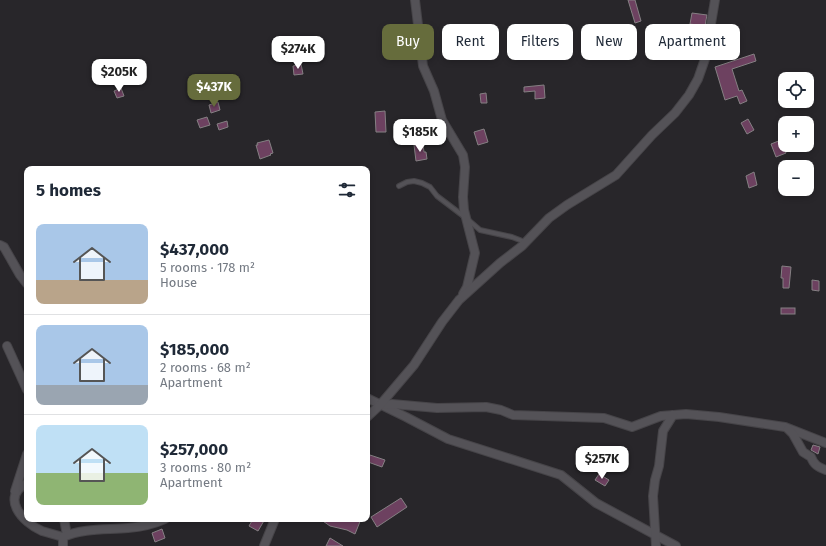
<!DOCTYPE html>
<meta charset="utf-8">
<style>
:root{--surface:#fff;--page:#f2f2f3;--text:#1f2937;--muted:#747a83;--line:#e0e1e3;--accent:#666c3c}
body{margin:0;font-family:"Fira Sans",sans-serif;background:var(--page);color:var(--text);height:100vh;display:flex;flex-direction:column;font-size:15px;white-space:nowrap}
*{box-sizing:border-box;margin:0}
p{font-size:13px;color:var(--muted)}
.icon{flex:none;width:22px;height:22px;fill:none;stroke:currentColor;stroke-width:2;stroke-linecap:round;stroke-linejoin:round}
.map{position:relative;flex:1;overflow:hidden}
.side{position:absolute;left:24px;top:166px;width:346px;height:356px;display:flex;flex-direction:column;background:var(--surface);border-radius:8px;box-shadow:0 2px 6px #0003}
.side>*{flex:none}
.banner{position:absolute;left:382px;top:24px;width:380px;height:36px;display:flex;gap:8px}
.fabs{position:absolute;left:778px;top:72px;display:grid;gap:8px}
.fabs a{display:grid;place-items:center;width:36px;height:36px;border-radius:8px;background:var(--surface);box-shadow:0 2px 6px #0003;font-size:20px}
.price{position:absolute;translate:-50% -34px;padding:0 9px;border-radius:8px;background:#fff;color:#222;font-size:13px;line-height:26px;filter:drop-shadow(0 1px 2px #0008)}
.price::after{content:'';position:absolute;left:50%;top:24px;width:12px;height:9px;margin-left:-6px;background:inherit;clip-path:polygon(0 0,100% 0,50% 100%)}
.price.active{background:var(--accent);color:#fff}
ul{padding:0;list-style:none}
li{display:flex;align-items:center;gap:12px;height:100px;padding:0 12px}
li+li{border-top:1px solid var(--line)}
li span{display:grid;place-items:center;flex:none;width:112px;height:80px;border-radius:8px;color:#555}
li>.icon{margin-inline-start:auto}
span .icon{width:48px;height:48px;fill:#fffc;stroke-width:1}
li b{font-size:17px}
h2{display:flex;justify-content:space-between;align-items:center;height:48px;padding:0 12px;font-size:17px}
.pill{padding:0 14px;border-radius:8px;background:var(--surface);box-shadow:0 2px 6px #0003;font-size:14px;line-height:36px}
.pill.active{background:var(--accent);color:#fff}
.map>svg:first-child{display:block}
.building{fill:#6d4160;stroke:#858083}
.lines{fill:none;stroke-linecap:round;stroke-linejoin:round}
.lane-casing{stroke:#464448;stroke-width:6}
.street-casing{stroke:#464448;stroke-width:10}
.lane{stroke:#545257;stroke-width:4}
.street{stroke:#545257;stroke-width:8}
</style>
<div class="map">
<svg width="826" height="546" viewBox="0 0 826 546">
<rect width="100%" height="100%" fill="#28262a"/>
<g class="building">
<polygon points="628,0 635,0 641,21 635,23"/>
<polygon points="692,13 707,15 705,26 690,24"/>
<polygon points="608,28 610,36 602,39 600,30"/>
<polygon points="754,54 756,61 732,69 739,91 742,90 747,101 740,104 737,96 725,100 715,67"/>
<polygon points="301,64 303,74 294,75 293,66"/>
<polygon points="798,73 801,79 782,79 782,78"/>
<polygon points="544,85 545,98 535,99 535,91 524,92 524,87"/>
<polygon points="121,88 124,96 117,98 114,91"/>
<polygon points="486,93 487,103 481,103 480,94"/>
<polygon points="218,102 220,110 211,113 209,105"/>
<polygon points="385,111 386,132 376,132 375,112"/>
<polygon points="207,117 210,125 200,128 197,120"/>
<polygon points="748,119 754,130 747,134 741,123"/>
<polygon points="227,121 228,127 219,130 217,124"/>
<polygon points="484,129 488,142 478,145 474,132"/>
<polygon points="269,140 273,153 270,154 271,155 260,159 256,145 258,145 257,143"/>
<polygon points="781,140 786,153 776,157 771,144"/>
<polygon points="423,144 424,152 426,152 427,159 416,161 414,145"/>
<polygon points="754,172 757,185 749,188 746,176"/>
<polygon points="782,266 791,267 789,288 783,288 783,278 781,278"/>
<polygon points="812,280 819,281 819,291 812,290"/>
<rect x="781" y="308" width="14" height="6"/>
<polygon points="813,445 820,447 818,454 811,450"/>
<polygon points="370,455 385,460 382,467 368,462"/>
<rect x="599" y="459" width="11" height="8"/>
<polygon points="599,474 609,480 605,486 595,480"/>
<polygon points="401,498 407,507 377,527 371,517"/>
<polygon points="253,519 265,519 258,531 249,526"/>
<polygon points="320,519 361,519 355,534 347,530 330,526"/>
<polygon points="162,529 165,538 155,542 152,533"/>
<polygon points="330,538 343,546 326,546"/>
</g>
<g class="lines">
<g class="lane-casing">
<polyline id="lane" points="399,186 407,182 414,181 422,183 430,187 437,196 466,218 480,230 512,237 525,242"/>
</g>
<g class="street-casing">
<g id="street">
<polyline points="415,0 423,66 434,91 442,120 463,155 465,167 463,197 464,210 475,253 467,287 463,294"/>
<polyline points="0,245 4,247 20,275 27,284"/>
<polyline points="7,346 27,390"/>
<polyline points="367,398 406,417 448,439 561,475 596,503 676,546"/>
<polyline points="380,405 392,404 437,408 486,407 501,410 513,415 604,418 632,427 661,416 686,414 719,417 785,427 826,443"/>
<polyline points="367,417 380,405 414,365 442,322 459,300 500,263 522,246 549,218 567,205 616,175 652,135 675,113 689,95 698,79 705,59 715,0"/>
<path d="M788 429 793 434 803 452 811 457C814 465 818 467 826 470"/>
<path d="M27 483C0 497 22 522 42 531 49 533 56 535 63 537"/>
<polyline points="15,491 27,454"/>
<polyline points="64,519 67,535"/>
<path d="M63 546V537C84 528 106 530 128 528 141 527 154 524 165 519"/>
<polyline points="264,546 275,519"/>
<polyline points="656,546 653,496 655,480 659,466 663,431 673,415"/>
</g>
</g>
<use href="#lane" class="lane"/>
<use href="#street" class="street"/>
</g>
</svg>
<div class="fabs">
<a><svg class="icon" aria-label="locate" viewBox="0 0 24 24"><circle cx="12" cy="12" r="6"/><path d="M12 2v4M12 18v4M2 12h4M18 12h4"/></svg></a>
<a>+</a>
<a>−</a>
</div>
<b class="price" style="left:298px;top:70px">$274K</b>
<b class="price" style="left:119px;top:93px">$205K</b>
<b class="price active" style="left:214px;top:108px">$437K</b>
<b class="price" style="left:420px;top:153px">$185K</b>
<b class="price" style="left:602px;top:480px">$257K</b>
<div class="banner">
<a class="pill active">Buy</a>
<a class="pill">Rent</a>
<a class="pill">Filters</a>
<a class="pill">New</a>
<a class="pill">Apartment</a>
</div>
<section class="side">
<h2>5 homes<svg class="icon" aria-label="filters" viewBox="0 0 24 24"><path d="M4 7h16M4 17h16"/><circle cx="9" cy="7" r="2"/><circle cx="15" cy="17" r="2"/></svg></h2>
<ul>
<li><span style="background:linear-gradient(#a9c7e8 70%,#b9a48a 0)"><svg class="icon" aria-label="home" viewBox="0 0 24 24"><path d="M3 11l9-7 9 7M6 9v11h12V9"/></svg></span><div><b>$437,000</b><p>5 rooms · 178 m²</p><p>House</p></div></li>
<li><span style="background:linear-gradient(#a9c7e8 75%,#9aa5b1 0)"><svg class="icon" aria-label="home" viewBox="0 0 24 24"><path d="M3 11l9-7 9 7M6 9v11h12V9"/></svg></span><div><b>$185,000</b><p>2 rooms · 68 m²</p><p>Apartment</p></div></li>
<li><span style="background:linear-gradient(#bfe0f5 60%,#8fb573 0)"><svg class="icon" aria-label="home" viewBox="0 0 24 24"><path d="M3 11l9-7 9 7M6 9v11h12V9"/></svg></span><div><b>$257,000</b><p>3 rooms · 80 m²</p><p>Apartment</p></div></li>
</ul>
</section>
</div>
